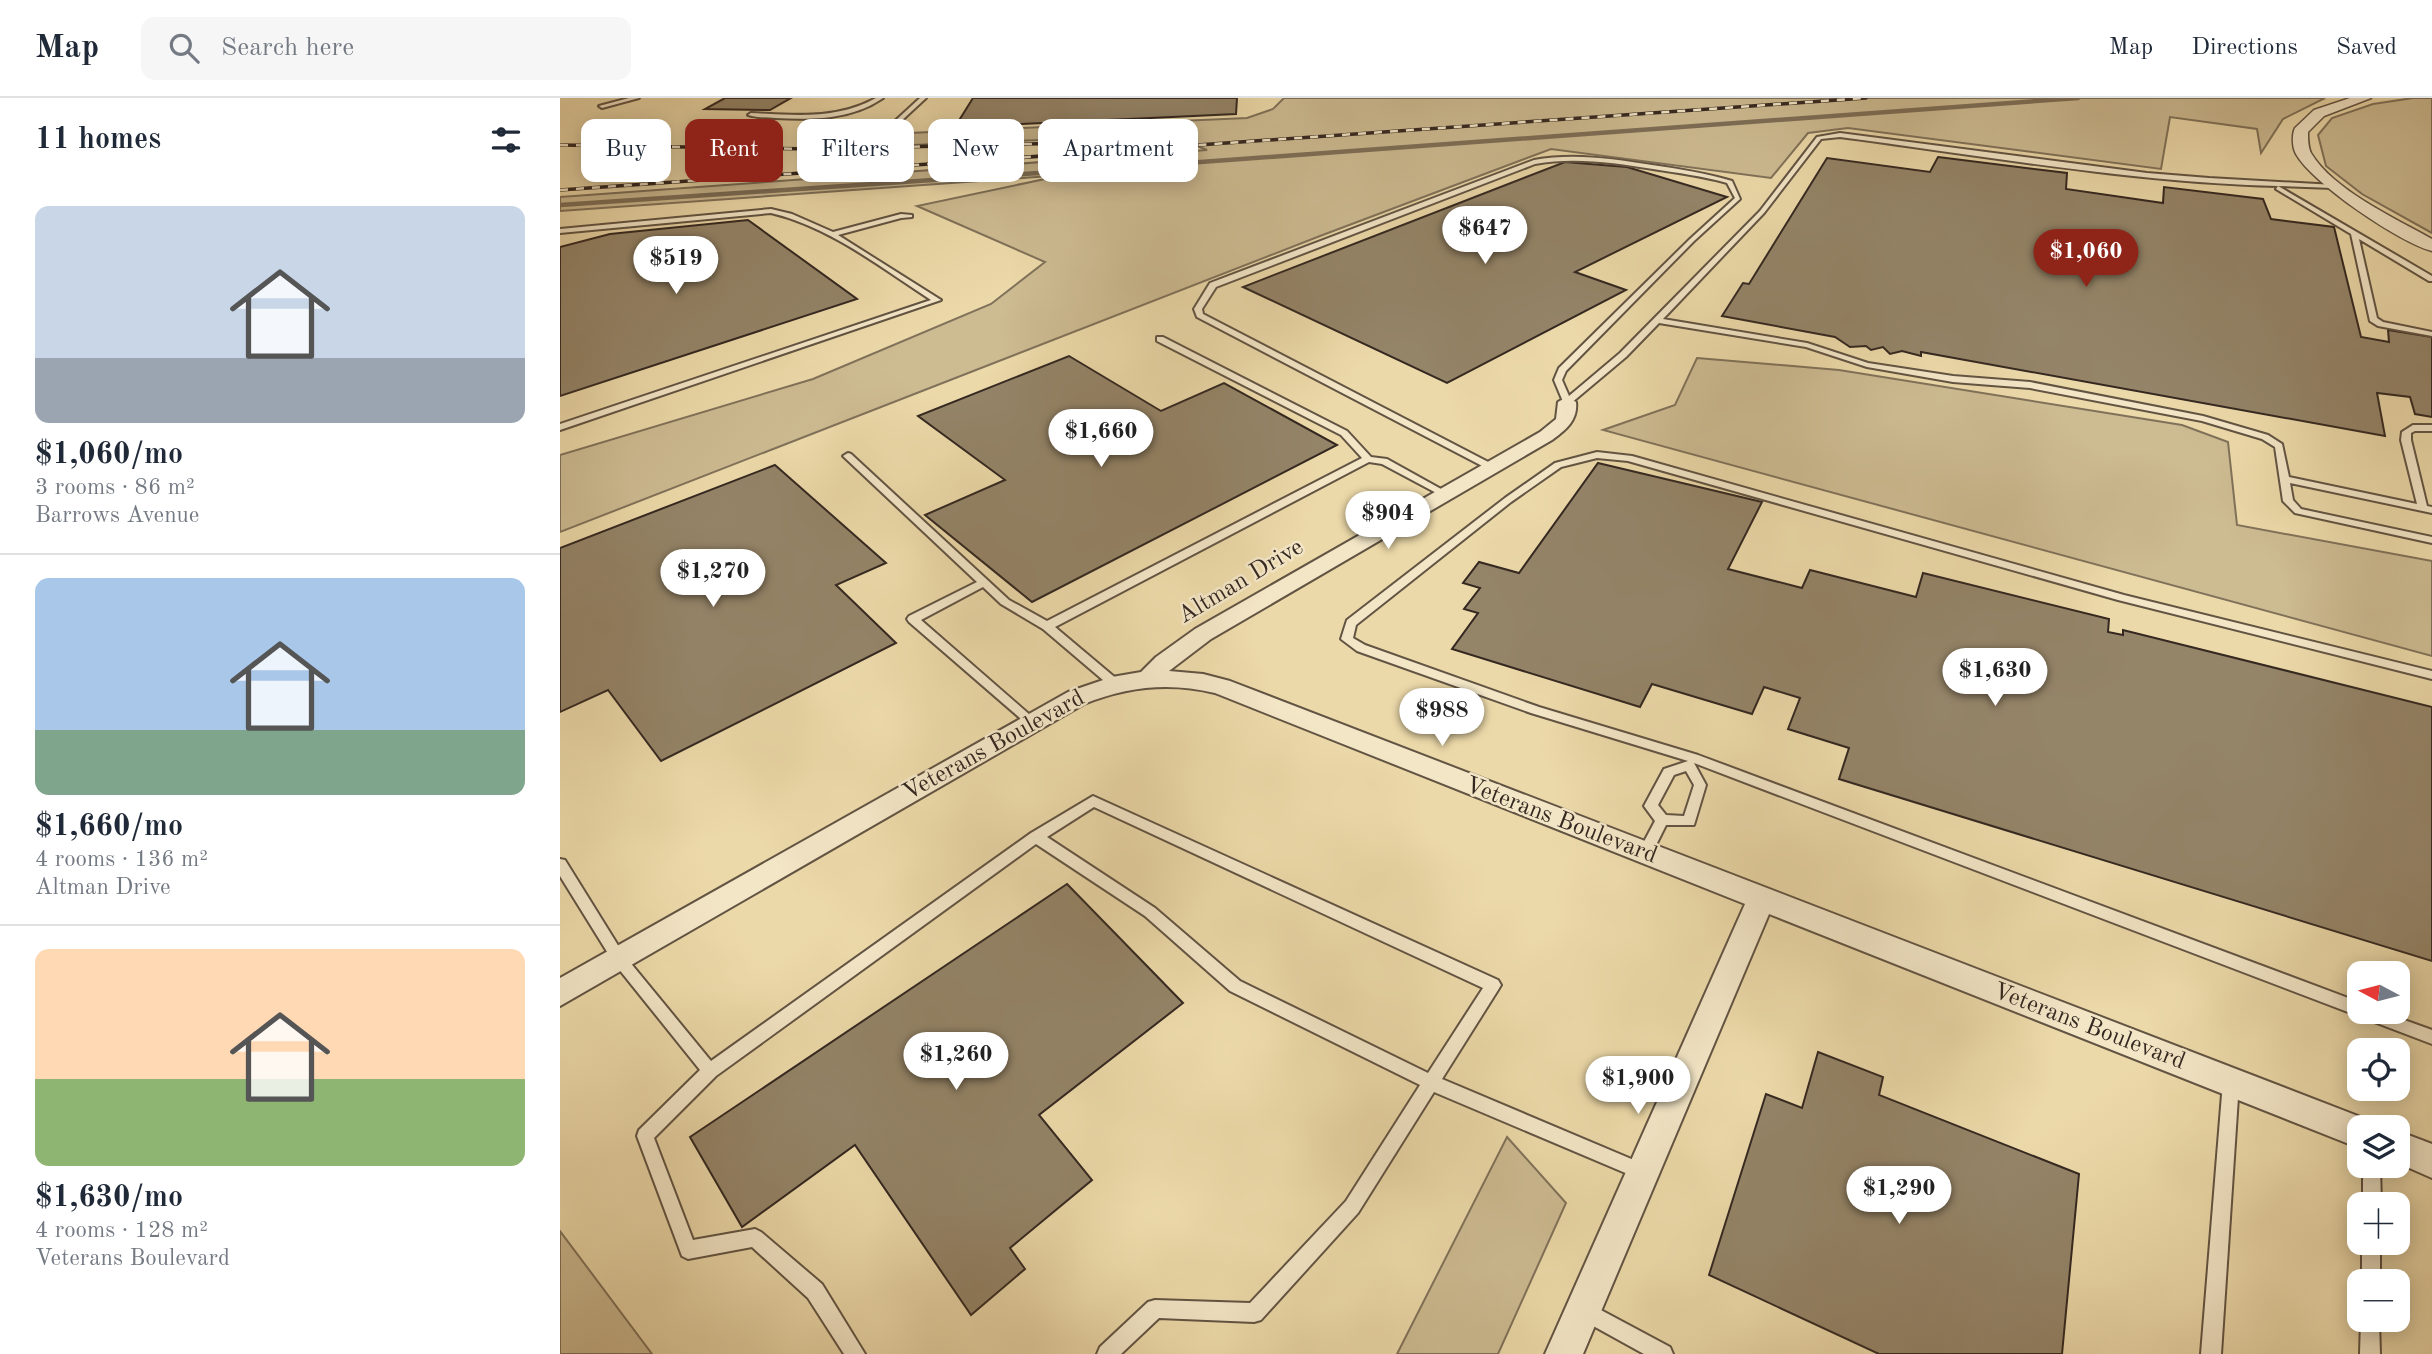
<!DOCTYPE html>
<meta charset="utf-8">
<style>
:root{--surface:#fff;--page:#f6f6f7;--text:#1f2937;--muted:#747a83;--line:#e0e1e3;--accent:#8f2418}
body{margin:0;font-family:"Old Standard TT",serif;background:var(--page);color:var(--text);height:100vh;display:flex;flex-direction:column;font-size:26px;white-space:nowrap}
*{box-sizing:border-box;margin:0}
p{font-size:23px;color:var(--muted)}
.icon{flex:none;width:38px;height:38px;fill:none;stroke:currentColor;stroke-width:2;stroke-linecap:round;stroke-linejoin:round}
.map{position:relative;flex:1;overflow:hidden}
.details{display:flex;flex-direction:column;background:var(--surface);width:560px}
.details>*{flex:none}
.banner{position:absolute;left:21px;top:21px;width:665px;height:63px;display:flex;gap:14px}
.needle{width:46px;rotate:277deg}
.buttons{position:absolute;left:1787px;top:863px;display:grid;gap:14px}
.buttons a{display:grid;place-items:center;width:63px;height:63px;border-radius:14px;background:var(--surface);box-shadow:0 4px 18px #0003;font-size:35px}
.price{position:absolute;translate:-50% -60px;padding:0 16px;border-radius:24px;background:#fff;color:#222;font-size:23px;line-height:46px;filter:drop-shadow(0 2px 4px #0008)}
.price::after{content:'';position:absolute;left:50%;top:42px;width:21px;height:16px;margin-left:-10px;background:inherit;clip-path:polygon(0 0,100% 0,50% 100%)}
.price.active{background:var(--accent);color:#fff}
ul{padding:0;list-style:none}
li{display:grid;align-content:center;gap:14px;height:371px;padding:0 35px}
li+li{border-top:2px solid var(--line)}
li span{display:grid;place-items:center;height:217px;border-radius:14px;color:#555}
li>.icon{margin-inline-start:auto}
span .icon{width:126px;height:126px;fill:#fffc;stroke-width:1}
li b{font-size:30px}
h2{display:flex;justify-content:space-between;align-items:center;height:84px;padding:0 35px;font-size:30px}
.tag{padding:0 24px;border-radius:14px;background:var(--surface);box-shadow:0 4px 18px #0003;font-size:24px;line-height:63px}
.tag.active{background:var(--accent);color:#fff}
header{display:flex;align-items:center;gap:42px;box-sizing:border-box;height:98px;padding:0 35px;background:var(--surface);border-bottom:2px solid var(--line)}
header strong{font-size:33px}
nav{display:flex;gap:38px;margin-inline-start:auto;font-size:24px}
.search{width:490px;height:63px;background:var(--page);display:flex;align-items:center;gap:18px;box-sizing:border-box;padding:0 24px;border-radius:14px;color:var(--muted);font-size:26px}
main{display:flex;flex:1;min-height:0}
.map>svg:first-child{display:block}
.green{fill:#cdbb92;stroke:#80725a;stroke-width:2}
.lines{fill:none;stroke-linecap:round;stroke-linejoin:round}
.stream{stroke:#7d6e57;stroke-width:4.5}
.building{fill:#948468;stroke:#342821;stroke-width:2}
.service-casing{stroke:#625443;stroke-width:4}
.minor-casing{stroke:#625443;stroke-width:4}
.tertiary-casing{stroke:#625443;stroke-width:3}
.service{fill:#f3e6c7;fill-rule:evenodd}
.minor{fill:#f3e6c7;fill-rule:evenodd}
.tertiary{fill:#f3e6c7;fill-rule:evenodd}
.rail-casing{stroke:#342821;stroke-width:3.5}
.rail{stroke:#f3e6c7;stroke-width:2.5;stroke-dasharray:8;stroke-linecap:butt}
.labels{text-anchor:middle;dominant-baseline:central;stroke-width:5;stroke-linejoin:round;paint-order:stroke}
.street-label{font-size:24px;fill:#342821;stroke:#f3e6c7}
</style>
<header>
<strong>Map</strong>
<div class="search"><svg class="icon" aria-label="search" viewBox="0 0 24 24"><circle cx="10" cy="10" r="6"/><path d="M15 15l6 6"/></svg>Search here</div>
<nav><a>Map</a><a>Directions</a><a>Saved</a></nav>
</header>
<main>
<section class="details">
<h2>11 homes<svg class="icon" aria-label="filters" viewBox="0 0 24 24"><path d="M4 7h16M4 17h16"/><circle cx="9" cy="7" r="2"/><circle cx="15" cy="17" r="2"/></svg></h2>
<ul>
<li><span style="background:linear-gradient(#c9d6e8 70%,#9aa5b1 0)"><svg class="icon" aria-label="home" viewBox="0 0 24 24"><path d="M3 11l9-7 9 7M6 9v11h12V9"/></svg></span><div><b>$1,060/mo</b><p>3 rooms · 86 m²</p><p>Barrows Avenue</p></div></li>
<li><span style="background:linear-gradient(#a9c7e8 70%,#7fa58c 0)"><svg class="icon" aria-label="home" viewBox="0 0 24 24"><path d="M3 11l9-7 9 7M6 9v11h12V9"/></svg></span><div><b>$1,660/mo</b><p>4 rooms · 136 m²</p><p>Altman Drive</p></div></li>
<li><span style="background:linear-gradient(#ffd9b3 60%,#8fb573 0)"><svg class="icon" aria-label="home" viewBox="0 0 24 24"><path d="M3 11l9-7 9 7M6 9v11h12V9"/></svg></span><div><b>$1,630/mo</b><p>4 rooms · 128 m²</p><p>Veterans Boulevard</p></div></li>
</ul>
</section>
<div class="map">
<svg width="1872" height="1256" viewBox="0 0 1872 1256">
<rect width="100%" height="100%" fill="#ecd9a9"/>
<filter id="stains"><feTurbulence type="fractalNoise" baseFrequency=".00286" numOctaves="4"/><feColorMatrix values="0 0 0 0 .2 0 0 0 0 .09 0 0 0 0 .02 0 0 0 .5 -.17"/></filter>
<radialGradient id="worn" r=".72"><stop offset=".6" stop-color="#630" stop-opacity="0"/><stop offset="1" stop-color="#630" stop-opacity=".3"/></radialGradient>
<g class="green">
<polygon points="724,0 1765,0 1723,21 1701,55 1697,31 1610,19 1601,71 1288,30 1248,35 1211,80 991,51 760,138 0,434 0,357 253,281 431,206 485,164 357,108 504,77 0,113 0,99 647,52 609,37 352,47 321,40 349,35 687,20 713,11"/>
<polygon points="1853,0 1872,0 1872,135 1802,96 1766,68 1758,37 1772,20 1813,6"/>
<polygon points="1137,260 1279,272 1622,327 1668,344 1677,427 1872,463 1872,558 1043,332 1115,307"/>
<polygon points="947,1039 1006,1105 938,1256 837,1256"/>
<polygon points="0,1133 92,1256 0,1256"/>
</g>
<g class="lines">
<polyline class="stream" points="0,107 627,65 1518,0"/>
</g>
<g class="building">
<polygon points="165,0 231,0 210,12 145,11"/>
<polygon points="413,0 677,0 676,16 395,29"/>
<polygon points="1378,59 1507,75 1506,91 1603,105 1604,89 1703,101 1711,121 1774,129 1801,239 1829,244 1828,232 1872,239 1872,319 1855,316 1850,299 1817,295 1825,338 1361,254 1361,258 1342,253 1330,256 1323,249 1311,252 1306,248 1290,249 1275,239 1162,218 1183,185 1189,186 1267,60 1370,74"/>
<polygon points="1005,64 1067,69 1167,99 1015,174 1066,192 887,285 683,189"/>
<polygon points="188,122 297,201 0,298 0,149 50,136"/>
<polygon points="509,258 601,313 664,285 777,347 472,504 365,417 445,382 358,318"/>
<polygon points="1038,365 1202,404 1168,471 1242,490 1250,472 1356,499 1363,475 1549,521 1548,534 1563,537 1563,532 1872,609 1872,863 1279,681 1289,650 1228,631 1240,600 1204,589 1192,616 1092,586 1080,609 892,551 918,515 904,511 920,490 903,485 919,464 959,475"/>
<polygon points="215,367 326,465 276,487 336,545 101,663 48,592 0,614 0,450"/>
<polygon points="507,786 623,905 479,1017 532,1082 450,1150 465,1171 411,1217 295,1047 182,1129 130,1039"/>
<polygon points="1258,954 1323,979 1319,997 1519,1076 1502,1256 1319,1256 1149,1177 1206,996 1242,1010"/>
</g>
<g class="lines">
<g class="service-casing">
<g id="service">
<polygon points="69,0 79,0 42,10 39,8"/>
<path d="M316 0H323C291 22 252 22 215 20 206 19 196 20 188 17L191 15C235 17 276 22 316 0Z"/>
<polygon points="360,0 366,0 339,25 335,25 335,23"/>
<path d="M1280 35 1587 75 1649 80 1775 87 1773 90 1718 88 1872 178V183H1869L1799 141 1817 220 1823 224 1872 234V238L1818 228 1810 223 1791 136 1716 91 1718 88C1571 84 1425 58 1280 39L1261 41 1204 115 1103 221 1247 245 1308 265 1393 278 1470 284 1643 318 1708 337 1722 346 1729 379 1857 406 1841 342 1842 334 1853 327H1872V333H1855L1851 335V342L1867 408 1872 409V415L1730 385 1733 402 1741 411 1872 439V445L1735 415 1723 403 1715 349 1702 341 1642 323 1470 290 1393 284 1307 269 1246 249 1099 225 1066 259 1010 306H1004L994 282 999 270 1130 141 1175 100 1167 85C1143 78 1118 75 1093 71 1054 65 1015 59 975 66L656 189 642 211 643 216 934 367V371H928L637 219 634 211 650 185 974 62C1014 55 1053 61 1092 67 1119 71 1146 75 1172 83L1180 101 1134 143 1006 273 1002 282 1009 298 1060 255 1200 113 1257 39Z"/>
<path d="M211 111 232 116 273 134 341 116 352 117V119L341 120 278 137 381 202 0 332V326L371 202C320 169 270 129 211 115L0 135V131Z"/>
<polygon points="597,239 603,239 787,333 811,359 827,361 890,396 888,398 882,398 822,366 809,364 495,529 558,582 560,585 554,589 550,588 483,531 441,506 423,489 361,522 478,624 476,627 468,627 349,524 347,521 349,518 417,484 283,358 288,355 291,356 449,502 487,523 802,360 781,337 597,243"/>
<path d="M1037 354 1072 358 1564 497 1872 573V581L1558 502 1068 363 1037 360 1001 369 951 404 796 527 793 540 805 547 979 609 1138 657 1799 904V914H1822L1872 932V946L1134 665 1146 687 1134 727H1106L1090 759 1085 760 1080 759 1078 755 1095 723 1084 708 1104 671 1128 663 971 615 797 553 781 541 787 522 945 400 995 365ZM1126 673 1134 687 1124 718 1106 717 1098 707 1114 677Z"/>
<path d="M533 698 938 882 941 887 938 892 882 981 1088 1068 1091 1074 1088 1080 1082 1082 874 994 798 1115 701 1222 694 1224 599 1220 561 1256H537L540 1249 588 1204 595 1202 690 1205 786 1103 860 987 670 893 585 818 476 746 156 978 94 1040 133 1142 195 1131 201 1134 262 1186 305 1256H284L248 1200 192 1149 128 1161 122 1158 77 1038 79 1032 140 972 54 865 0 778V761L5 762 64 857 151 963 471 735ZM534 709 923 890 868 975 680 883 595 810 487 739Z"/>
<polygon points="1671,976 1677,979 1679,984 1661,1256 1641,1256 1663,984 1665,979"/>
<polygon points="1803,1068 1820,1068 1821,1106 1803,1106"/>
<rect x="1802" y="1144" width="18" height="39"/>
<polygon points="1024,1203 1110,1249 1113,1256 1084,1256 1017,1219 1015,1212 1017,1205"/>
<polygon points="1801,1222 1819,1222 1820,1256 1800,1256"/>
</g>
</g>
<g class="minor-casing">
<g id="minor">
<path d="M1007 299 1016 304C1018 322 1006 332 992 342L651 541 609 573 643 576 670 583 1811 1023 1814 1029H1799V1050L1209 816 1023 1256H985L1185 806 655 595C610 584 568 588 524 606L0 908V880L508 594 552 579 581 574 596 559 635 531 980 334 996 321 998 304Z"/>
<polygon points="1838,1033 1872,1046 1872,1080 1838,1065"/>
</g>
</g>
<g class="tertiary-casing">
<path id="tertiary" d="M1790 0H1811L1764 18 1748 34C1748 41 1748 49 1751 55 1773 92 1835 120 1872 141V153C1840 145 1752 85 1736 56 1732 49 1732 36 1735 30L1754 12Z"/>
</g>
<use href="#service" class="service"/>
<use href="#minor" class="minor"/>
<use href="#tertiary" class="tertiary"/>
<g class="rail-casing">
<g id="rail">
<polyline points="0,47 255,51 554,44"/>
<polyline points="0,92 1306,0"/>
</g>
</g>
<use href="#rail" class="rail"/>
</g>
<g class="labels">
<g class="street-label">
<text transform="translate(681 484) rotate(-31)">Altman Drive</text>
<text transform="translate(434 648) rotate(-29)">Veterans Boulevard</text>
<text transform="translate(1001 723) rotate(21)">Veterans Boulevard</text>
<text transform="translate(1529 929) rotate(21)">Veterans Boulevard</text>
</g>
</g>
<rect width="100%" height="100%" filter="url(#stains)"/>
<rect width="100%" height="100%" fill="url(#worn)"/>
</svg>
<div class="buttons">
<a><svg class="needle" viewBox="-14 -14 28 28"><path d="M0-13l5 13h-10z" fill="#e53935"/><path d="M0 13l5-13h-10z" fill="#747a83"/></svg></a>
<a><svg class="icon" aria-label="locate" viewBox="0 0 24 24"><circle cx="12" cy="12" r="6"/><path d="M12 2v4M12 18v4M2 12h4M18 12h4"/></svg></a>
<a><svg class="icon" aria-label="layers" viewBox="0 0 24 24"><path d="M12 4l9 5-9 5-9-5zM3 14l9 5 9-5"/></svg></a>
<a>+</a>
<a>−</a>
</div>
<b class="price" style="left:925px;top:168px">$647</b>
<b class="price active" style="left:1526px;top:191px">$1,060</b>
<b class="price" style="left:116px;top:198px">$519</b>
<b class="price" style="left:541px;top:371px">$1,660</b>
<b class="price" style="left:828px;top:453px">$904</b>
<b class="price" style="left:153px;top:511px">$1,270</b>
<b class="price" style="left:1435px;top:610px">$1,630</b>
<b class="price" style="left:882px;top:650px">$988</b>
<b class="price" style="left:396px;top:994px">$1,260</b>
<b class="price" style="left:1078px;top:1018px">$1,900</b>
<b class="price" style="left:1339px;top:1128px">$1,290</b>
<div class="banner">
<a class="tag">Buy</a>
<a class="tag active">Rent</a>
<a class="tag">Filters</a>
<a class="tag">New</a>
<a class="tag">Apartment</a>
</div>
</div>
</main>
